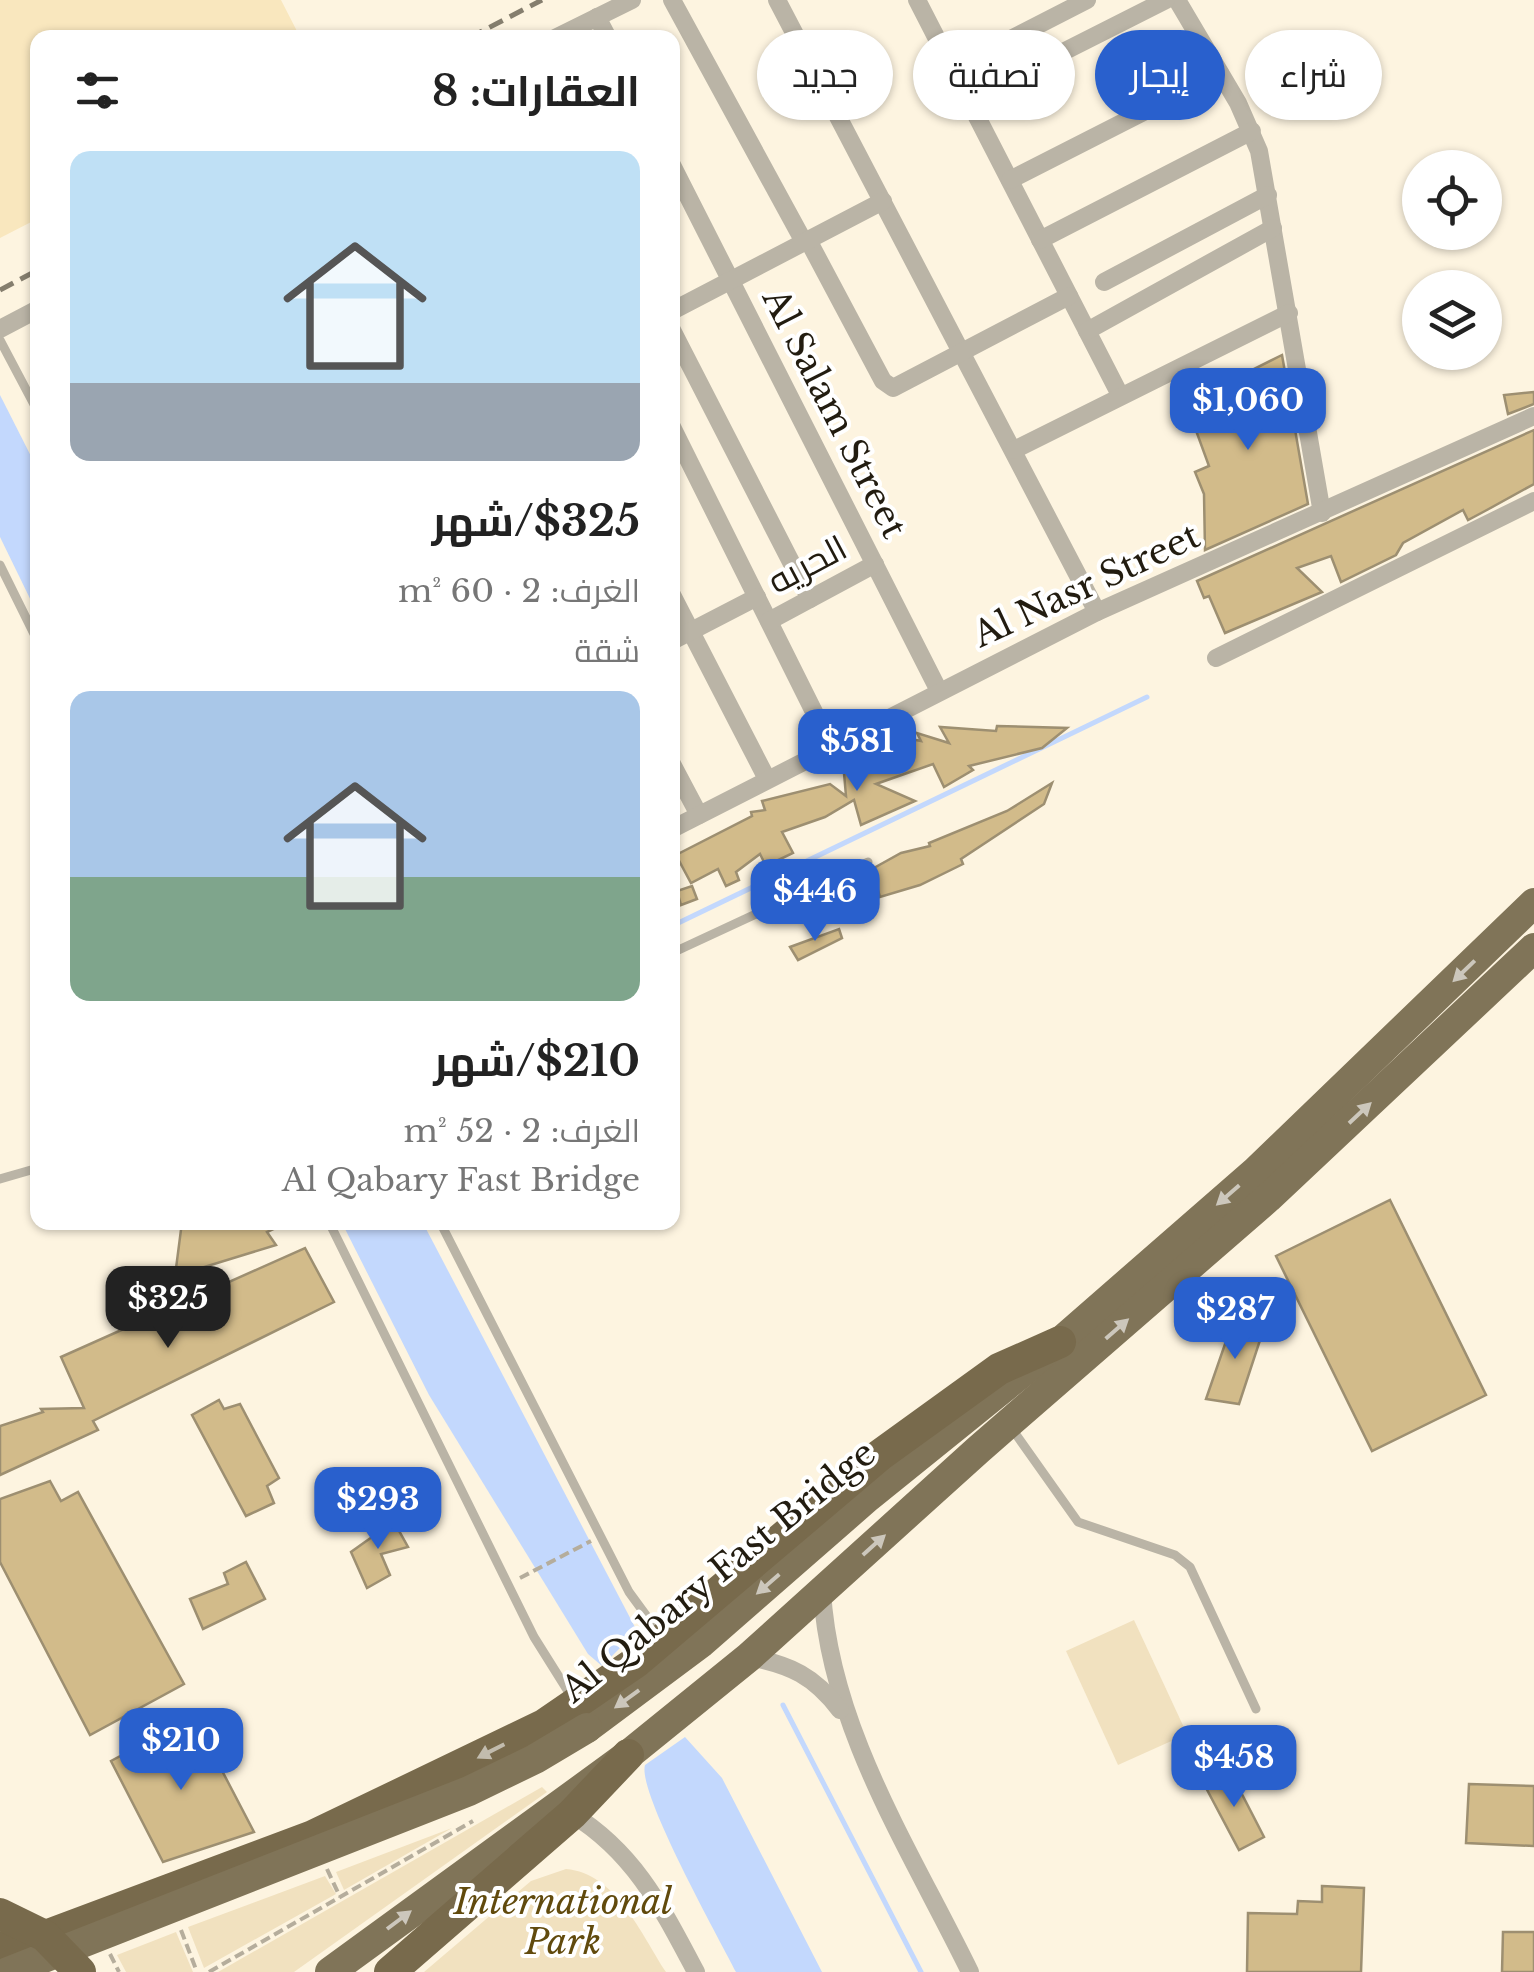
<!DOCTYPE html>
<html lang="ar">
<meta charset="utf-8">
<style>
:root{--surface:#fff;--page:#f6f6f6;--text:#222;--muted:#767676;--accent:#2960cd}
body{margin:0;font-family:"Libre Baskerville",Cairo,serif;background:var(--page);color:var(--text);direction:rtl;height:100vh;display:flex;flex-direction:column;font-size:38px;white-space:nowrap}
*{box-sizing:border-box;margin:0}
p{font-size:32px;color:var(--muted)}
.icon{flex:none;width:55px;height:55px;fill:none;stroke:currentColor;stroke-width:2;stroke-linecap:round;stroke-linejoin:round}
.map{position:relative;flex:1;overflow:hidden;direction:ltr}
.side{position:absolute;left:30px;top:30px;width:650px;height:1200px;display:flex;flex-direction:column;background:var(--surface);border-radius:20px;box-shadow:0 2px 8px #0004;direction:rtl}
.side>*{flex:none}
.banner{position:absolute;left:710px;top:30px;width:672px;height:90px;direction:rtl;display:flex;gap:20px}
.buttons{position:absolute;left:1402px;top:150px;display:grid;gap:20px}
.buttons a{display:grid;place-items:center;width:100px;height:100px;border-radius:50%;background:var(--surface);box-shadow:0 2px 8px #0004;font-size:50px}
.price{position:absolute;translate:-50% -85px;padding:0 22px;border-radius:20px;background:var(--accent);color:#fff;font-size:32px;line-height:65px;filter:drop-shadow(0 2px 5px #0008)}
.price::after{content:'';position:absolute;left:50%;top:60px;width:30px;height:22px;margin-left:-15px;background:inherit;clip-path:polygon(0 0,100% 0,50% 100%)}
.price.selected{background:#222;color:#fff}
ul{padding:0;list-style:none}
li{display:grid;align-content:center;gap:20px;height:530px;padding:0 40px}
li span{display:grid;place-items:center;height:310px;border-radius:20px;color:#555}
li>.icon{margin-inline-start:auto}
span .icon{width:180px;height:180px;fill:#fffc;stroke-width:1}
li b{font-size:42px}
h2{display:flex;justify-content:space-between;align-items:center;height:120px;padding:0 40px;font-size:42px}
.chip{padding:0 35px;border-radius:45px;background:var(--surface);box-shadow:0 2px 8px #0004;font-size:35px;line-height:90px}
.chip.selected{background:var(--accent);color:#fff}
.map>svg:first-child{display:block}
.built{fill:#f9e7be}
.green{fill:#f1e1bf}
.water{fill:#c3d8fd}
.lines{fill:none;stroke-linecap:round;stroke-linejoin:round}
.stream{stroke:#c3d8fd;stroke-width:5}
.building{fill:#d2bb8a;stroke:#9d8f71;stroke-width:2.5}
.path{stroke:#b5ad9c;stroke-width:4;stroke-dasharray:10 5;stroke-linecap:butt}
.service{stroke:#bab4a6;stroke-width:9}
.minor{stroke:#bab4a6;stroke-width:18}
.trunk{stroke:#807458;stroke-width:30}
.motorway{stroke:#786a4c;stroke-width:32}
.rail{stroke:#857e6e;stroke-width:5;stroke-dasharray:15 8;stroke-linecap:butt}
.trunk-bridge{stroke:#807458;stroke-width:30}
.motorway-bridge{stroke:#786a4c;stroke-width:32}
.oneway{fill:#ccc7bc}
.oneway2{fill:#c2bcae}
.labels{text-anchor:middle;dominant-baseline:central;stroke-width:8;stroke-linejoin:round;paint-order:stroke}
.street-label{font-size:35px;fill:#221c10;stroke:#fff}
.park-label{font-size:35px;font-style:italic;fill:#614a0d;stroke:#fff}
</style>
<div class="map">
<svg width="1534" height="1972" viewBox="0 0 1534 1972">
<rect width="100%" height="100%" fill="#fdf4e0"/>
<polygon class="built" points="0,0 281,0 300,37 38,38 37,219 0,238"/>
<g class="green">
<polygon points="1134,1620 1187,1734 1118,1765 1066,1651"/>
<polygon points="542,1787 547,1792 294,1972 218,1972"/>
<polygon points="452,1828 344,1890 336,1872"/>
<path d="M566 1869C616 1873 641 1934 666 1972H424L531 1881Z"/>
<polygon points="325,1876 336,1894 204,1968 188,1927"/>
<polygon points="176,1932 193,1972 126,1972 117,1955"/>
</g>
<g class="water">
<polygon points="0,395 37,468 37,613 0,537"/>
<polygon points="342,1223 423,1223 637,1631 602,1666 588,1654 429,1395"/>
<path d="M685 1737 722 1778 822 1972H736C719 1938 637 1792 645 1765Z"/>
</g>
<g class="lines">
<g class="stream">
<polyline points="672,926 1147,697"/>
<polyline points="783,1705 921,1972"/>
</g>
</g>
<g class="building">
<polygon points="1282,355 1308,504 1205,550 1204,494 1195,472 1209,466 1186,403"/>
<polygon points="1534,392 1534,404 1508,414 1504,395"/>
<polygon points="1534,430 1534,484 1485,511 1468,520 1463,510 1403,543 1396,555 1341,582 1331,556 1297,568 1322,592 1225,633 1209,596 1204,598 1197,581"/>
<polygon points="997,726 1067,728 1042,748 969,766 973,770 944,787 933,764 876,784 915,801 861,825 854,800 825,817 782,832 793,853 766,866 760,854 736,872 739,880 726,886 718,869 691,883 676,855 752,816 751,812 765,810 762,801 830,784 846,796 844,773 880,746 877,738 885,734 921,741 917,733 949,743 940,727 996,731"/>
<polygon points="1052,783 1044,804 961,859 963,864 920,885 880,897 872,869 901,853 930,846 929,843 1007,811"/>
<polygon points="692,886 697,899 681,905 677,891"/>
<polygon points="839,929 842,938 798,960 790,947"/>
<polygon points="1390,1200 1486,1395 1372,1451 1276,1256"/>
<polygon points="182,1222 288,1222 267,1232 276,1245 175,1276"/>
<polygon points="305,1248 334,1302 93,1421 98,1430 0,1475 0,1426 43,1412 41,1409 84,1408 61,1357"/>
<polygon points="1234,1318 1264,1328 1239,1404 1206,1399"/>
<polygon points="219,1400 224,1409 240,1404 279,1478 267,1486 274,1503 246,1516 192,1415"/>
<polygon points="50,1481 61,1501 78,1492 184,1684 90,1735 0,1562 0,1499"/>
<polygon points="393,1520 408,1547 381,1554 390,1575 367,1588 351,1552 372,1537 370,1527"/>
<polygon points="246,1562 265,1599 203,1629 190,1599 228,1584 224,1573"/>
<polygon points="194,1717 254,1832 163,1862 111,1761"/>
<polygon points="1230,1771 1264,1837 1239,1850 1204,1784"/>
<polygon points="1469,1784 1534,1786 1534,1846 1466,1843"/>
<polygon points="1322,1886 1364,1888 1361,1972 1247,1972 1248,1913 1297,1914 1298,1901 1322,1902"/>
<polygon points="1503,1932 1534,1932 1534,1972 1502,1972"/>
</g>
<g class="lines">
<g class="path">
<polyline points="520,1578 591,1541"/>
<polyline points="327,1869 340,1897"/>
<polyline points="181,1930 197,1972"/>
<polyline points="110,1954 119,1972"/>
<polyline points="209,1972 473,1821"/>
</g>
<g class="service">
<polyline points="0,340 38,412"/>
<polyline points="0,565 38,642"/>
<polyline points="672,953 868,862"/>
<polyline points="0,1179 38,1168"/>
<polyline points="329,1222 534,1637 571,1696"/>
<polyline points="440,1222 629,1592 659,1633"/>
<polyline points="1010,1426 1078,1522 1175,1555 1190,1567 1256,1709"/>
</g>
<g class="minor">
<polyline points="672,0 804,242"/>
<polyline points="777,0 1097,612"/>
<polyline points="917,0 1120,395"/>
<polyline points="1177,0 1238,103 1259,151 1322,513"/>
<polyline points="597,17 608,38"/>
<polyline points="555,38 632,0"/>
<polyline points="952,69 1087,0"/>
<polyline points="968,100 1166,0"/>
<polyline points="672,165 939,691"/>
<polyline points="1010,180 1220,73"/>
<polyline points="808,240 883,381 893,388 1069,296"/>
<polyline points="1040,240 1252,131"/>
<polyline points="1104,282 1268,195"/>
<polyline points="672,311 883,201"/>
<polyline points="0,329 38,309"/>
<polyline points="672,330 810,599"/>
<polyline points="1087,331 1273,228"/>
<polyline points="672,427 831,746"/>
<polyline points="1014,450 1289,313"/>
<polyline points="672,595 767,779"/>
<polyline points="769,621 875,564"/>
<polyline points="672,641 757,597"/>
<polyline points="1216,658 1534,501"/>
<polyline points="672,764 699,815"/>
<polyline points="672,829 1097,612 1534,416"/>
<path d="M822 1591C830 1728 911 1851 970 1972"/>
<path d="M749 1657C791 1665 814 1676 840 1710"/>
<path d="M572 1814C635 1853 662 1908 696 1972"/>
</g>
<g class="trunk">
<polyline points="587,1728 701,1643 868,1497 1060,1342 1256,1171 1534,903"/>
<polyline points="330,1972 628,1755 749,1657 978,1450 1268,1198 1534,948"/>
</g>
<g class="motorway">
<polyline points="0,1948 51,1934 313,1836 544,1725 636,1662 880,1455 999,1369 1060,1342"/>
<polyline points="390,1972 572,1814 628,1755"/>
</g>
<g class="rail">
<polyline points="469,38 542,0"/>
<polyline points="0,290 38,270"/>
</g>
<polyline class="trunk-bridge" points="8,1972 469,1791 535,1759 587,1728"/>
<polyline class="motorway-bridge" points="0,1914 45,1936 80,1972"/>
</g>
<defs><path id="oneway-solid" d="M-6-.8H1V-3.2L6.5 0L1 3.2V.8H-6Z" transform="scale(2.5)"/></defs>
<g class="oneway">
<use href="#oneway-solid" transform="translate(1464 971) rotate(136)"/>
<use href="#oneway-solid" transform="translate(1360 1113) rotate(-43)"/>
<use href="#oneway-solid" transform="translate(1228 1195) rotate(139)"/>
<use href="#oneway-solid" transform="translate(1117 1329) rotate(-41)"/>
<use href="#oneway-solid" transform="translate(874 1545) rotate(-42)"/>
<use href="#oneway-solid" transform="translate(768 1584) rotate(139)"/>
<use href="#oneway-solid" transform="translate(627 1699) rotate(144)"/>
<use href="#oneway-solid" transform="translate(399 1920) rotate(-37)"/>
</g>
<use class="oneway2" href="#oneway-solid" transform="translate(491 1751) rotate(153)"/>
<g class="labels">
<g class="street-label">
<text transform="translate(835 413) rotate(63)">Al Salam Street</text>
<text transform="translate(807 564) rotate(-28)">الحريه</text>
<text transform="translate(1086 585) rotate(-25)">Al Nasr Street</text>
<text transform="translate(718 1571) rotate(-39)">Al Qabary Fast Bridge</text>
</g>
<g class="park-label">
<text x="563" y="1901">International<tspan x="563" dy="40">Park</tspan></text>
</g>
</g>
</svg>
<div class="buttons">
<a><svg class="icon" aria-label="locate" viewBox="0 0 24 24"><circle cx="12" cy="12" r="6"/><path d="M12 2v4M12 18v4M2 12h4M18 12h4"/></svg></a>
<a><svg class="icon" aria-label="layers" viewBox="0 0 24 24"><path d="M12 4l9 5-9 5-9-5zM3 14l9 5 9-5"/></svg></a>
</div>
<b class="price" style="left:1248px;top:453px">$1,060</b>
<b class="price" style="left:857px;top:794px">$581</b>
<b class="price" style="left:815px;top:944px">$446</b>
<b class="price selected" style="left:168px;top:1351px">$325</b>
<b class="price" style="left:1235px;top:1362px">$287</b>
<b class="price" style="left:378px;top:1552px">$293</b>
<b class="price" style="left:181px;top:1793px">$210</b>
<b class="price" style="left:1234px;top:1810px">$458</b>
<div class="banner">
<a class="chip">شراء</a>
<a class="chip selected">إيجار</a>
<a class="chip">تصفية</a>
<a class="chip">جديد</a>
</div>
<section class="side">
<h2>العقارات: 8<svg class="icon" aria-label="filters" viewBox="0 0 24 24"><path d="M4 7h16M4 17h16"/><circle cx="9" cy="7" r="2"/><circle cx="15" cy="17" r="2"/></svg></h2>
<ul>
<li><span style="background:linear-gradient(#bfe0f5 75%,#9aa5b1 0)"><svg class="icon" aria-label="home" viewBox="0 0 24 24"><path d="M3 11l9-7 9 7M6 9v11h12V9"/></svg></span><div><b>$325/شهر</b><p>الغرف: 2 · 60 m²</p><p>شقة</p></div></li>
<li><span style="background:linear-gradient(#a9c7e8 60%,#7fa58c 0)"><svg class="icon" aria-label="home" viewBox="0 0 24 24"><path d="M3 11l9-7 9 7M6 9v11h12V9"/></svg></span><div><b>$210/شهر</b><p>الغرف: 2 · 52 m²</p><p>Al Qabary Fast Bridge</p></div></li>
</ul>
</section>
</div>
